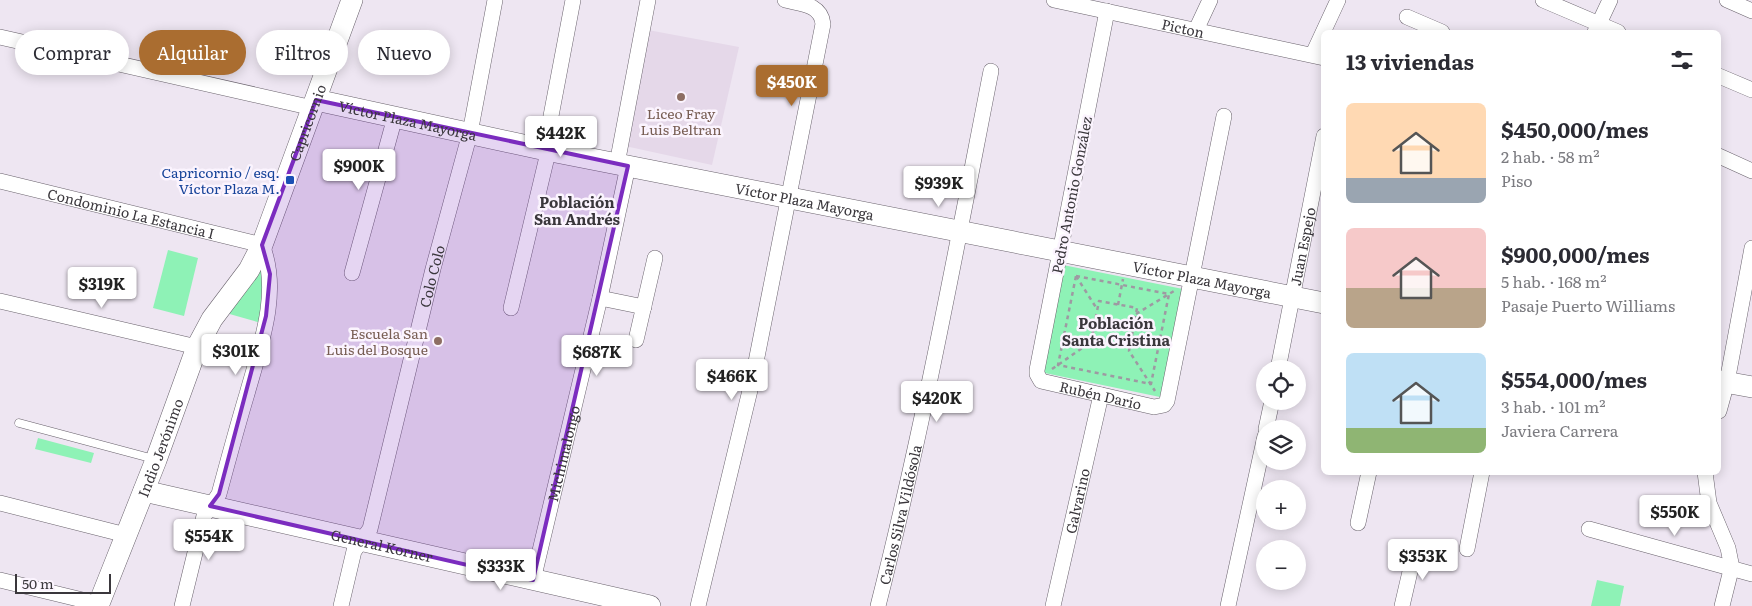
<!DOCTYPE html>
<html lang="es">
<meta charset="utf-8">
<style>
:root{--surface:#fff;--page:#f2f2f3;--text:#2b2b33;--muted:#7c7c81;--accent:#aa6d30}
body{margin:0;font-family:Literata,serif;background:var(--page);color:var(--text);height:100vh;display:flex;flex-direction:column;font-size:19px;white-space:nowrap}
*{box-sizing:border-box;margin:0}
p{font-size:16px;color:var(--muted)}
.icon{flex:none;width:28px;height:28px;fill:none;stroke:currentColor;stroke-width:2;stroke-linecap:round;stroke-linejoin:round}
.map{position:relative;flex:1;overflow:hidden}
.sheet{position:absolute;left:1321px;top:30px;width:400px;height:445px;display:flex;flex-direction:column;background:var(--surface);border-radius:8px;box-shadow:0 2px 12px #0003}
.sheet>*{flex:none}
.banner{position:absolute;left:15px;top:30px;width:475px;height:45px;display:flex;gap:10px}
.tools{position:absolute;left:1256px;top:360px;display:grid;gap:10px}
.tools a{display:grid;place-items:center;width:50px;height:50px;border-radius:50%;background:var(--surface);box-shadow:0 2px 12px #0003;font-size:25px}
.scale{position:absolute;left:15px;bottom:12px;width:96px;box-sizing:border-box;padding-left:5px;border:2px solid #3a373c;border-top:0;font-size:14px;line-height:18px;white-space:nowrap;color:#3a373c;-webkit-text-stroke:4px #fbf4fe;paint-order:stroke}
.price{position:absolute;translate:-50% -42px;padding:0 11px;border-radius:5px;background:#fff;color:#222;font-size:16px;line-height:32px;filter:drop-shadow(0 1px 2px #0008)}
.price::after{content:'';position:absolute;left:50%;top:30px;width:15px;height:11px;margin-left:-8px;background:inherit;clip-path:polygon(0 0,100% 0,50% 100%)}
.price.on{background:var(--accent);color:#fff}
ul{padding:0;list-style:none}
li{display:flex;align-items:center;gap:15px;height:125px;padding:0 25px}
li span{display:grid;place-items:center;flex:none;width:140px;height:100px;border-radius:8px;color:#555}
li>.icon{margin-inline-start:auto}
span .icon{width:60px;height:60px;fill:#fffc;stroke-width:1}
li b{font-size:21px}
h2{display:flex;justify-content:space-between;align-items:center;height:60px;padding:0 25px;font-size:21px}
.chip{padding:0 18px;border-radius:22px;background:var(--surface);box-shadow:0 2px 12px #0003;font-size:18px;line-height:45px}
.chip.on{background:var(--accent);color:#fff}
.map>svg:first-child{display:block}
.built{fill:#e5d8e9}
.green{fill:#8ef2b6}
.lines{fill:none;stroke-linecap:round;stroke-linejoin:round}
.lane-casing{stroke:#69626c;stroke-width:9}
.street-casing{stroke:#69626c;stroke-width:16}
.secondary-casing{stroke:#69626c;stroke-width:22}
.path{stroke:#9e99a2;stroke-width:2.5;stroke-dasharray:4 4;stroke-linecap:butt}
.lane{stroke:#fff;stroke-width:8}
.street{stroke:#fff;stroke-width:15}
.secondary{stroke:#fff;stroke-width:21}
.marked{fill:#7b2cbf;fill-opacity:0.2;stroke:#7b2cbf;stroke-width:4;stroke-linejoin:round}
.education-dot{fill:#8d6e63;stroke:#fbf4fe;stroke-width:2}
.transit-dot{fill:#1a4fb4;stroke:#fbf4fe;stroke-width:2}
.labels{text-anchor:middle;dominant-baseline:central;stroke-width:5;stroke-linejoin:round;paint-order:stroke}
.street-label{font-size:14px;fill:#3a373c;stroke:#fbf4fe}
.education-label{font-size:14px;fill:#785e54;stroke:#fbf4fe}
.transit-label{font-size:14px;fill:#164399;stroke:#fbf4fe;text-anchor:end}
.neighbourhood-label{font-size:15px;font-weight:bold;fill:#3a373c;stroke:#fbf4fe}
</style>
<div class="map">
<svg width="1752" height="606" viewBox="0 0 1752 606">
<rect width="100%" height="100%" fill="#eee6f2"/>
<polygon class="built" points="648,30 739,47 712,165 625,146"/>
<g class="green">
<polygon points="168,250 198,258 184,316 153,308"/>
<polygon points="1063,265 1183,289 1160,397 1040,372"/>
<polygon points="257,268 266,275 261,323 226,313"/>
<polygon points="38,438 94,453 91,463 35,449"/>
<polygon points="1597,580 1624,586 1620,606 1591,606"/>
</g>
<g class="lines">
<g class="lane-casing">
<polyline id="lane" points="19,423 154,459"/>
</g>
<g class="street-casing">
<g id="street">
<path id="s1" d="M1054 0 1324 58"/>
<polyline points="1543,0 1618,32"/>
<polyline points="1727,0 1752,11"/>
<path id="s2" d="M1107 11 1037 370V374L1041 381 1154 407 1164 405 1167 401 1224 116"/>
<polyline points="1407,17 1442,32"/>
<polyline points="1196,30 1210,0"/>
<polyline points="1595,32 1610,0"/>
<polyline points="0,37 313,108"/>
<polyline points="1313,54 1338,0"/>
<polyline points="1719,76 1752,90"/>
<polyline points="1719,156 1752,171"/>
<polyline points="617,164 648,0"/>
<path id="s3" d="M0 181 262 245C281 292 260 347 247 394 237 427 228 461 219 494L204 516 182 606"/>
<polyline points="352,273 395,117"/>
<polyline points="600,298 644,307"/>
<polyline points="0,301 197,347"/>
<polyline points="511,308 546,161 547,137 573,0"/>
<polyline points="636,340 655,258"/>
<path id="s4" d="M1278 369 1324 136"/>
<polyline points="1719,411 1727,382 1752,248"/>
<polyline points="1266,429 1272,401"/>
<polyline points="1705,472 1709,503 1728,548 1731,563 1730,574 1722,606"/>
<polyline points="0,503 126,535"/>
<polyline points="1358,523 1369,472"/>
<polyline points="1589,529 1752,574"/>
<polyline points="1467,549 1482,472"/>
<polyline points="0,580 99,604"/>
<path id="s5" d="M533 580 600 298 628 166"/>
<path id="s6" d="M341 606 354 551 370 529 433 269 470 133 495 0"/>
<path d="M698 606 752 382 823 24C821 4 801 4 785 0"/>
<path id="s7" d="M878 606C923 429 956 250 991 71"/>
<path id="s8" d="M1053 606 1101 395"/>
<polyline points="1228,606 1265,436"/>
<polyline points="1402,606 1415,550"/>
</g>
</g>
<g class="secondary-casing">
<g id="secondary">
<path id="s9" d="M316 100 546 150 1324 303"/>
<polyline points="1719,381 1752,387"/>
<path id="s10" d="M144 491 650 606"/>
<path id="s11" d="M98 606 156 460 197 347 212 319 249 270 262 245 352 0"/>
</g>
</g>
<g class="path">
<polygon points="1076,276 1169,294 1151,384 1058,365"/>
<polyline points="1076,276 1097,309"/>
<polyline points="1118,305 1123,279"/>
<polyline points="1136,314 1174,291"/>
<polyline points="1052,369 1091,342 1099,301 1137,308 1129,351 1155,391"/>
</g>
<use href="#lane" class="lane"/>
<use href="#street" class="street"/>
<use href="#secondary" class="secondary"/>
</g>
<path class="marked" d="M316 100 628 166 533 580 210 506 219 494 266 316 270 274 262 245Z"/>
<g class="education-dot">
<circle cx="681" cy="97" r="5"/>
<circle cx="438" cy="341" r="5"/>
</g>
<rect class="transit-dot" x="285" y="175" width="10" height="10" rx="2.5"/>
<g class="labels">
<g class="street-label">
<text stroke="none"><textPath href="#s1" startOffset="132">Picton</textPath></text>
<text stroke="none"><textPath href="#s9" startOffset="94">Víctor Plaza Mayorga</textPath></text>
<text stroke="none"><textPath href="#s11" startOffset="529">Capricornio</textPath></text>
<text transform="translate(1071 195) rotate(-79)">Pedro Antonio González</text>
<text stroke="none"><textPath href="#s9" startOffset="499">Víctor Plaza Mayorga</textPath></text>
<text stroke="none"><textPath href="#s3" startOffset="135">Condominio La Estancia I</textPath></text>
<text stroke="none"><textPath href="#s4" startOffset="125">Juan Espejo</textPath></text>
<text stroke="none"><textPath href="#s6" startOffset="344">Colo Colo</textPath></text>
<text stroke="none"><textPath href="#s9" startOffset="904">Víctor Plaza Mayorga</textPath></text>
<text stroke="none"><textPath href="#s2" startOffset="439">Rubén Darío</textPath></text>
<text stroke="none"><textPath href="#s11" startOffset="170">Indio Jerónimo</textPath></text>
<text stroke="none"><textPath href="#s5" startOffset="130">Michimalongo</textPath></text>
<text stroke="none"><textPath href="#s8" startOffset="108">Galvarino</textPath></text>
<text stroke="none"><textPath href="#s7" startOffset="94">Carlos Silva Vildósola</textPath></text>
<text stroke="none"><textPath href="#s10" startOffset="244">General Korner</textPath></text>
</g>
<g class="education-label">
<text x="681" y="113">Liceo Fray<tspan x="681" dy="16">Luis Beltran</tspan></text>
<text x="428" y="333" text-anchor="end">Escuela San<tspan x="428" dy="16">Luis del Bosque</tspan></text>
</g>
<g class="transit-label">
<text x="280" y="172">Capricornio / esq.<tspan x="280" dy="16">Víctor Plaza M.</tspan></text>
</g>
<g class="neighbourhood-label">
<text x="577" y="201">Población<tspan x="577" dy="17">San Andrés</tspan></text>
<text x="1116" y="322">Población<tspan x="1116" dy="17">Santa Cristina</tspan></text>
</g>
</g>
</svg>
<div class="tools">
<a><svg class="icon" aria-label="locate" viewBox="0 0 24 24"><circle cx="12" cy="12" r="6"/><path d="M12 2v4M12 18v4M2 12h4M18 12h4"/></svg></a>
<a><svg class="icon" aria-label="layers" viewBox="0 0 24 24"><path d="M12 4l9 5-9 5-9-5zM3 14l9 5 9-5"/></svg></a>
<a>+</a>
<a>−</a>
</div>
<div class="scale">50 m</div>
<b class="price on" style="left:792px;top:107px">$450K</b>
<b class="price" style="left:561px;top:158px">$442K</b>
<b class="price" style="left:359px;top:191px">$900K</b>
<b class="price" style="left:939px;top:208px">$939K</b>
<b class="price" style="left:102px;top:309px">$319K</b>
<b class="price" style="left:236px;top:376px">$301K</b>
<b class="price" style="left:597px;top:377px">$687K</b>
<b class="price" style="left:732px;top:401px">$466K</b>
<b class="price" style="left:937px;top:423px">$420K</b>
<b class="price" style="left:1675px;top:537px">$550K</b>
<b class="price" style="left:209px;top:561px">$554K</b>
<b class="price" style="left:1423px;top:581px">$353K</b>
<b class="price" style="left:501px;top:591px">$333K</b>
<div class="banner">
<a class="chip">Comprar</a>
<a class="chip on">Alquilar</a>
<a class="chip">Filtros</a>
<a class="chip">Nuevo</a>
</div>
<section class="sheet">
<h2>13 viviendas<svg class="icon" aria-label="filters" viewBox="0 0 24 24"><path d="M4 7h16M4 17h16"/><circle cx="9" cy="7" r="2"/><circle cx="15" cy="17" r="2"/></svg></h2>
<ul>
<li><span style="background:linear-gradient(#ffd9b3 75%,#9aa5b1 0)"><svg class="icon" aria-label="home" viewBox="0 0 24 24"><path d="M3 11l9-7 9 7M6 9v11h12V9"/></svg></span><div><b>$450,000/mes</b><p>2 hab. · 58 m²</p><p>Piso</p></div></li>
<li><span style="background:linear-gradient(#f6c9c9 60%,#b9a48a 0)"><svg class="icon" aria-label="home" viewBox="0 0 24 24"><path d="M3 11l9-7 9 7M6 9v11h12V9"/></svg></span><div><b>$900,000/mes</b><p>5 hab. · 168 m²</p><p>Pasaje Puerto Williams</p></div></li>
<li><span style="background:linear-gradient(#bfe0f5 75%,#8fb573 0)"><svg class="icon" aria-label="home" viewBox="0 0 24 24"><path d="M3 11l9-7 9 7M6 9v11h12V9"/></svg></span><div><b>$554,000/mes</b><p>3 hab. · 101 m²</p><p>Javiera Carrera</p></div></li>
</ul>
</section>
</div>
